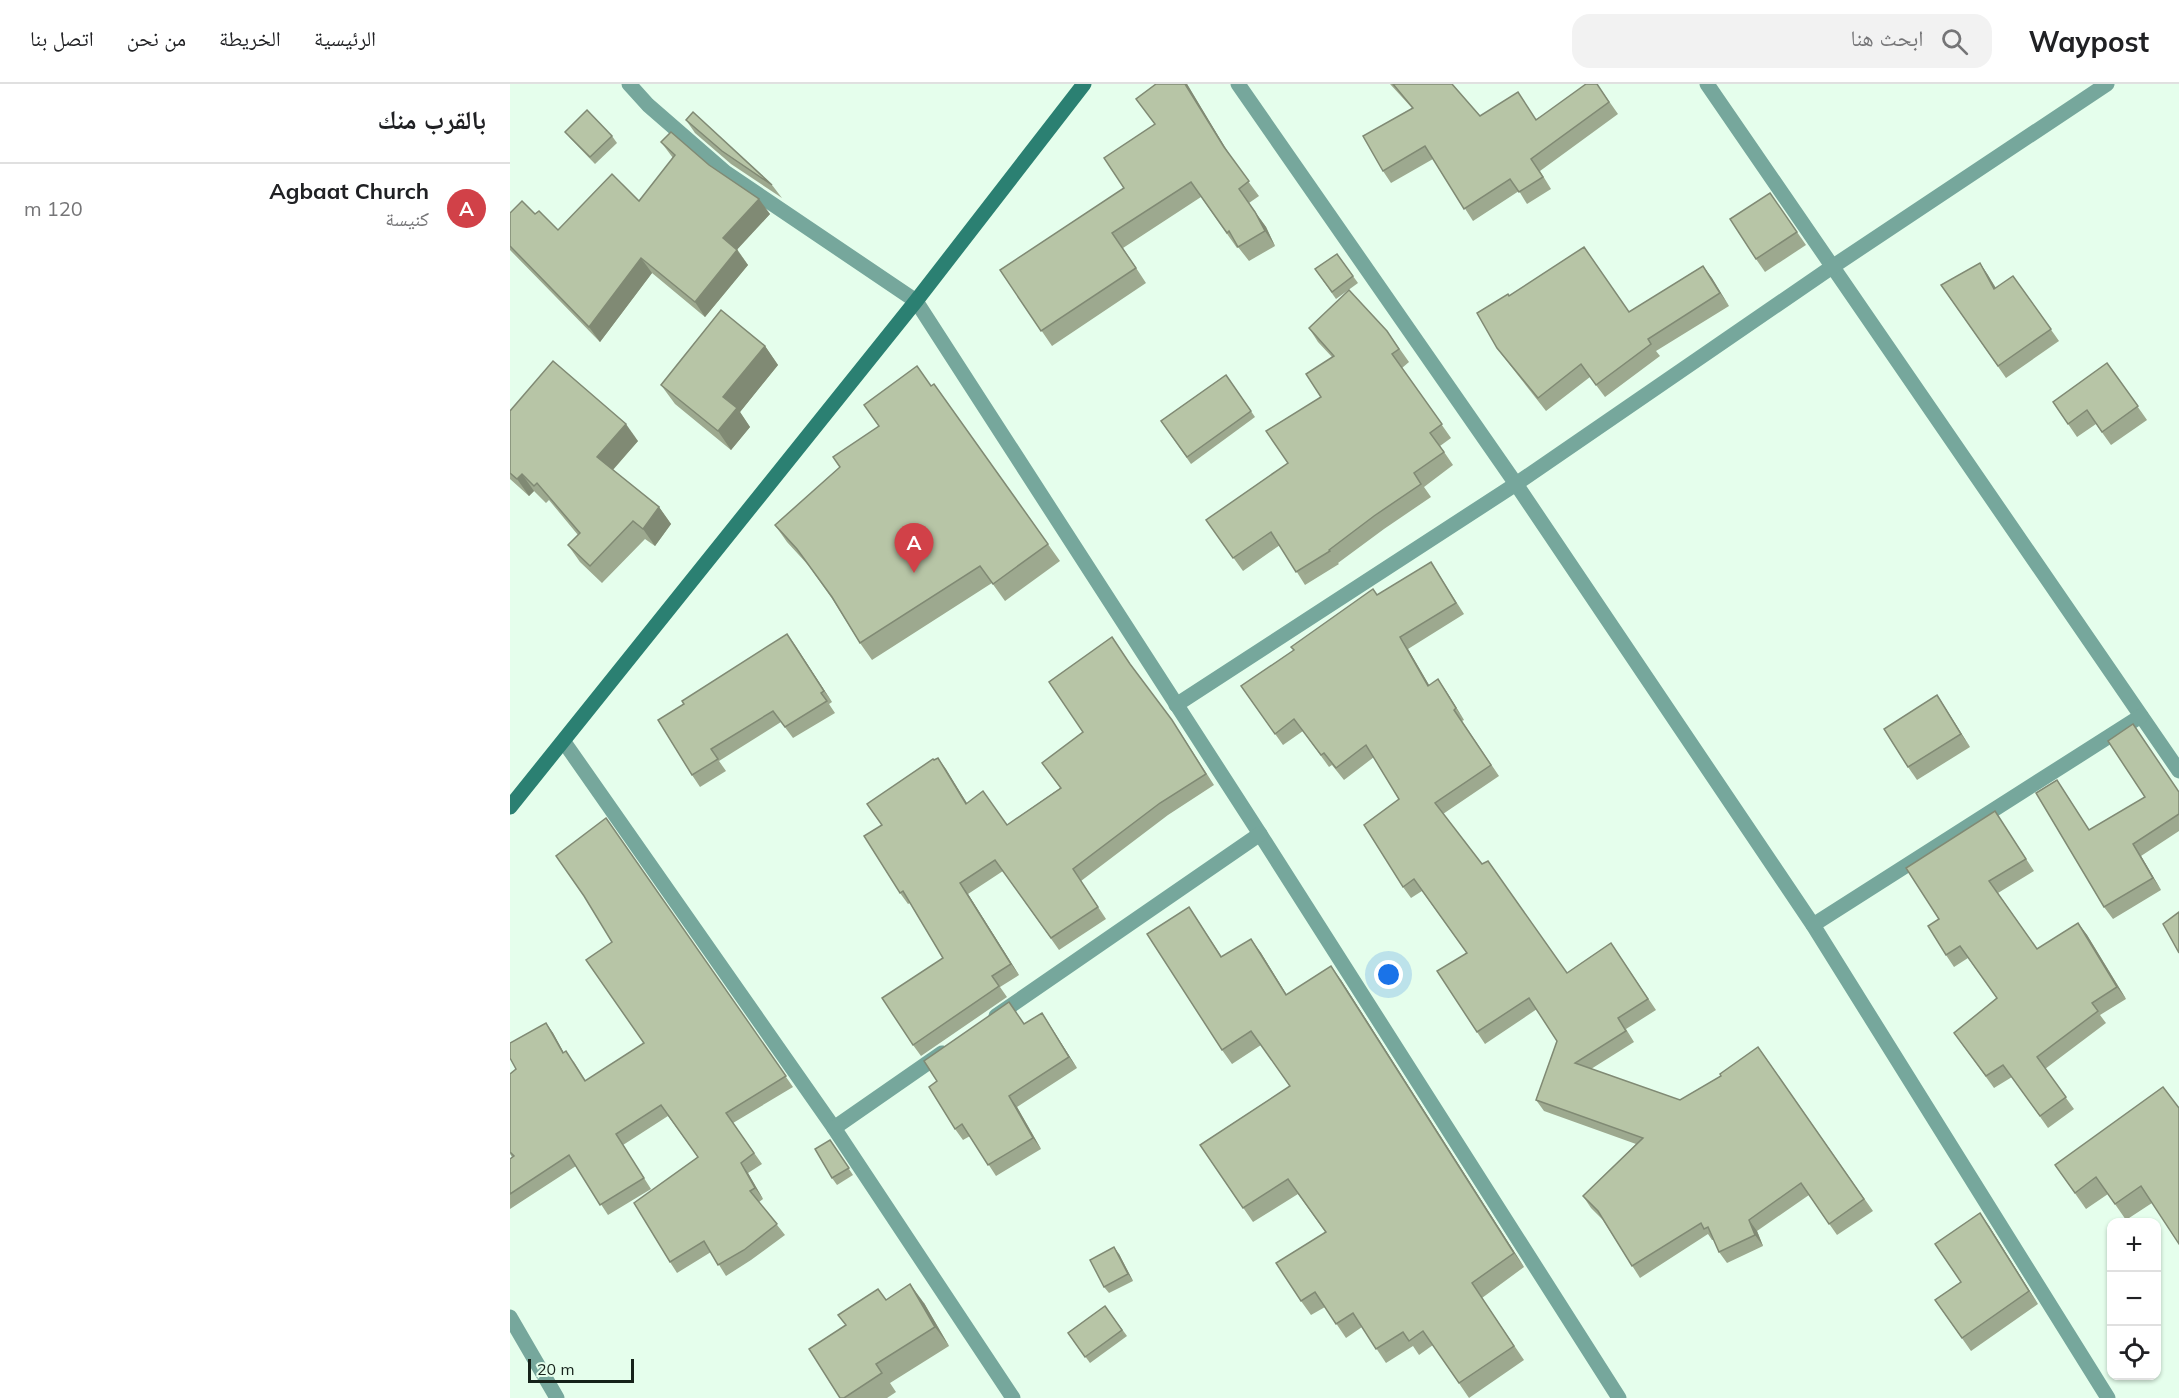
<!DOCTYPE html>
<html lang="ar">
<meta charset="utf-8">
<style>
:root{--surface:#fff;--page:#f2f2f2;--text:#202124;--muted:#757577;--line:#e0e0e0;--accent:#d14148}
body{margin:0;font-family:Mulish,"Noto Naskh Arabic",sans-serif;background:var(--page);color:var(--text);direction:rtl}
.controls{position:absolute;right:18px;bottom:18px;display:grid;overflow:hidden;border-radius:12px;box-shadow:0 2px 4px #0004}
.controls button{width:54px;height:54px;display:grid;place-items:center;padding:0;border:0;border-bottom:2px solid var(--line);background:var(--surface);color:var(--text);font:30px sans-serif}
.scale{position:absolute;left:18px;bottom:15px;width:106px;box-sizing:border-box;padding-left:6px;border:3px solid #16221a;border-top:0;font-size:16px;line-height:21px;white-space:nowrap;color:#16221a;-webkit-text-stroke:4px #e5feec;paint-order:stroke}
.you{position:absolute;left:879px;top:891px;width:21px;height:21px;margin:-15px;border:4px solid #fff;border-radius:50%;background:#1a73e8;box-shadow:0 0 0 9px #1a73e833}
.badge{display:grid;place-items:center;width:39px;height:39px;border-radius:50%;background:var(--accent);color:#fff;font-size:20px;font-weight:700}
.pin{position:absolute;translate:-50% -50px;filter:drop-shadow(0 2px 3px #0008)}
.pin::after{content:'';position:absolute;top:32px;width:21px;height:18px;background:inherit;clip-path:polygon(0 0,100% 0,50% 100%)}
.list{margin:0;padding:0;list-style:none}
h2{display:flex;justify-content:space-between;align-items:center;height:78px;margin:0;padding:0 24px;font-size:26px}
h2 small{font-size:20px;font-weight:400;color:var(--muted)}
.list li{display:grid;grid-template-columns:39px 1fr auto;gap:18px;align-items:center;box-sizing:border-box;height:90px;padding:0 24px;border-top:2px solid var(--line)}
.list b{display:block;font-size:22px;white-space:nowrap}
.list p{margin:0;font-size:20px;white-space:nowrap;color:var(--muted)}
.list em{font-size:20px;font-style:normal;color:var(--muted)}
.icon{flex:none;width:33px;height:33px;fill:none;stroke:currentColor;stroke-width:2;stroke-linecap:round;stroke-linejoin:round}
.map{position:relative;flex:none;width:1669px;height:1314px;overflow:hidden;direction:ltr}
header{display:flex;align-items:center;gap:36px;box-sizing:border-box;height:84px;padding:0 30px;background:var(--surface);border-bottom:2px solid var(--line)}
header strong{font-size:28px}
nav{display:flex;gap:33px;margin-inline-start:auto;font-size:21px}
.search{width:420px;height:54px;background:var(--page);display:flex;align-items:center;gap:15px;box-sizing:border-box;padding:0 21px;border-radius:18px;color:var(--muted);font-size:22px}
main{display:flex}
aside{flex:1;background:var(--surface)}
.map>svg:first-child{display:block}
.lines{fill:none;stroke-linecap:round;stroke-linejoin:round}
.minor{stroke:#76a79c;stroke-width:15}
.secondary{stroke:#2b8072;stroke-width:15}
.wall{fill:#9da98f}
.shaded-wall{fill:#808a74}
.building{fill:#b7c5a6;stroke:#808a74;stroke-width:1.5}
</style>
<header>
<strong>Waypost</strong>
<div class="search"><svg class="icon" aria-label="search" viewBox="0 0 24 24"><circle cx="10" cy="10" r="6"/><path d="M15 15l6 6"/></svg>ابحث هنا</div>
<nav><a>الرئيسية</a><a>الخريطة</a><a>من نحن</a><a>اتصل بنا</a></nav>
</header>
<main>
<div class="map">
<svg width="1669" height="1314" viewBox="0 0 1669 1314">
<rect width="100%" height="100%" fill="#e5feec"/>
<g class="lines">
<g class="minor">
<path d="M 119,0 L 138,21 L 215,88 L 406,217 L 750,750 L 1109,1314"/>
<path d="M 728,0 L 1006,400 L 1303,841 L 1598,1314"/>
<path d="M 1197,0 L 1669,687"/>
<path d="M 666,621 L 1006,400 L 1322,183 L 1597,0"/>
<path d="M 54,658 L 324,1044 L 503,1314"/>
<path d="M 1303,841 L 1631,632"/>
<path d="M 486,932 L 750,750"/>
<path d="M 324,1044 L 432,969"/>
<path d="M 0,1233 L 47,1314"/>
</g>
<path class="secondary" d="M 0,723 L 406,217 L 574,0"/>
</g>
<g class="wall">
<path d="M 646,0 L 677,0 L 721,74 L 749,112 L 739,119 L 756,143 L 765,162 L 739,177 L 728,163 L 727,164 L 691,113 L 613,164 L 636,199 L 542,262 L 490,186 L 614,104 L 645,40 L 626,15 Z"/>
<path d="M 880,0 L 942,0 L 970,32 L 1026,35 L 1087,0 L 1108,30 L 1030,87 L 1041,105 L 1017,120 L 1009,107 L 963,137 L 923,75 L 881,99 L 873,87 L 902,24 Z"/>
<path d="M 176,36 L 262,101 L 272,114 L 221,80 L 185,49 Z"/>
<path d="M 55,48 L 102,52 L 107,59 L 85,80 L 60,54 Z"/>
<path d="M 151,58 L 199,81 L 260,130 L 227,165 L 238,181 L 195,233 L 142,189 L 90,258 L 0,166 L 0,129 L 25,130 L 48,146 L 129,117 L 163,74 Z"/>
<path d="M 1260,109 L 1296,161 L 1255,188 L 1246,175 Z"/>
<path d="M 827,170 L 848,199 L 826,215 L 805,185 Z"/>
<path d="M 1470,179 L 1486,204 L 1503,192 L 1549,257 L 1496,294 L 1431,201 Z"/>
<path d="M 1193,182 L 1219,222 L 1146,267 L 1150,272 L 1095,313 L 1080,293 L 1036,327 L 996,276 L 987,264 L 1119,228 Z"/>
<path d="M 799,244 L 877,247 L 899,278 L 892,284 L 941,354 L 930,362 L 943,381 L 914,403 L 921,413 L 874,445 L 828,479 L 829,480 L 795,501 L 770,461 L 733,487 L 696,436 L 778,379 L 811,313 L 822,273 L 808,258 Z"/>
<path d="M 255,262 L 268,281 L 230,328 L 240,343 L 221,366 L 165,320 L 151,301 Z"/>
<path d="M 1597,279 L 1637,336 L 1601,361 L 1586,340 L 1567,353 L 1543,318 Z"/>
<path d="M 716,291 L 745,333 L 681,380 L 651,337 Z"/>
<path d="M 424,300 L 550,477 L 495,517 L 482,499 L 362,576 L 350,559 L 323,516 L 299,482 L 277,458 L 265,441 L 330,383 L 369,342 Z"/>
<path d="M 0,327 L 128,357 L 103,386 L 149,423 L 161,440 L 145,462 L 135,455 L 92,499 L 70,478 L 58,461 L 68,451 L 39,416 L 36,419 L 24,407 L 19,412 L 0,395 Z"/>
<path d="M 921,478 L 954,530 L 898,565 L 919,601 L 936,607 L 954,636 L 952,637 L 989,692 L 933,730 L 1057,889 L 1109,871 L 1146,926 L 1116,945 L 1124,958 L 1081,985 L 1170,1016 L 1211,992 L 1248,963 L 1363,1127 L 1327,1151 L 1299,1111 L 1247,1147 L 1253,1162 L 1217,1179 L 1209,1168 L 1204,1156 L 1202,1156 L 1198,1150 L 1130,1194 L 1093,1136 L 1081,1124 L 1073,1112 L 1126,1060 L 1034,1027 L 1026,1016 L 1047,957 L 1027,925 L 975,960 L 967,948 L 957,869 L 912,807 L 901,814 L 893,803 L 889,715 L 864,673 L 834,696 L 822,681 L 819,683 L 793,647 L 773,661 L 731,602 L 867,511 Z"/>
<path d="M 277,550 L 322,618 L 319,620 L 325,629 L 283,654 L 271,638 L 209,677 L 216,687 L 190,703 L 182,691 L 174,620 Z"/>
<path d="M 602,553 L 625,587 L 670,648 L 704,701 L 658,731 L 571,797 L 596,835 L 549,866 L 493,787 L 458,810 L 509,891 L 490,903 L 497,913 L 411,972 L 403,961 L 433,874 L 400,819 L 398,820 L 390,809 L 372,741 L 424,676 L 428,674 L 457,719 L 497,741 L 550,704 L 532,679 L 573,648 Z"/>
<path d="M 1427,611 L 1460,663 L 1407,696 L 1398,683 Z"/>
<path d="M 1547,696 L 1579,746 L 1669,708 L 1669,747 L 1631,772 L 1651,806 L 1603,835 L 1594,823 Z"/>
<path d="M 1485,727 L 1524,787 L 1488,809 L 1527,865 L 1568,839 L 1577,851 L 1616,915 L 1590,931 L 1596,939 L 1535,985 L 1564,1025 L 1538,1044 L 1502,993 L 1484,1004 L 1444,949 L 1487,914 L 1458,874 L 1444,883 L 1436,871 L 1429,835 Z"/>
<path d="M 96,734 L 283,1003 L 223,1039 L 252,1080 L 238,1089 L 253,1115 L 249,1118 L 275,1151 L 241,1176 L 216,1192 L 201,1168 L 167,1189 L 160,1178 L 188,1073 L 158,1032 L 113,1061 L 141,1105 L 98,1131 L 66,1082 L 0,1125 L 0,1075 L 2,1073 L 0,1070 L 0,990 L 6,985 L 36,939 L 43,949 L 54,969 L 64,978 L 76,997 L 134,959 L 102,858 Z"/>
<path d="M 679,823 L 712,873 L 741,855 L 751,869 L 777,911 L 831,896 L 1014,1183 L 972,1214 L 1014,1276 L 959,1314 L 923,1261 L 909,1271 L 903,1262 L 876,1279 L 852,1243 L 836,1254 L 815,1223 L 801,1231 L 791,1217 L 816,1149 L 788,1110 L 743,1138 L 690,1061 L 780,1002 L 751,961 L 722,980 L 712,966 Z"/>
<path d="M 532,929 L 567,984 L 507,1023 L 531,1065 L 486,1092 L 460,1052 L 453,1056 L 445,1045 L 514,940 Z"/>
<path d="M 1669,1024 L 1642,1119 L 1616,1136 L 1598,1110 L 1576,1125 L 1545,1081 Z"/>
<path d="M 320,1056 L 343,1091 L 327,1101 L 322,1094 Z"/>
<path d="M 1479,1142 L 1528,1220 L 1461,1267 L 1425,1216 L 1451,1198 Z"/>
<path d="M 609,1170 L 623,1197 L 599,1209 L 594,1203 Z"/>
<path d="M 376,1216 L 414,1219 L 439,1262 L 380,1299 L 386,1308 L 377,1314 L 330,1314 L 336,1241 Z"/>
<path d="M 595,1222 L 617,1252 L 580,1279 L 558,1249 Z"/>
</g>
<g class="shaded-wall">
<path d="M 675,0 L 677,0 L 724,78 L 714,63 Z"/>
<path d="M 249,115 L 260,130 L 224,169 L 213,154 Z"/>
<path d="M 745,128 L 756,143 L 765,162 L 755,147 Z"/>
<path d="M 227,166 L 238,181 L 195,233 L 185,218 Z"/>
<path d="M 131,174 L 142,189 L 90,258 L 79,243 Z"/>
<path d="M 1470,179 L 1478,191 L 1493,217 L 1484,205 Z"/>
<path d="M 1193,182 L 1202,194 L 1219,222 L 1210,209 Z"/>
<path d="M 255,262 L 268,281 L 230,328 L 240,343 L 221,366 L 208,347 L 213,313 Z"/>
<path d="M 116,340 L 128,357 L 99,390 L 87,373 Z"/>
<path d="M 12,390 L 24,407 L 19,412 L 7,395 Z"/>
<path d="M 149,423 L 161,440 L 145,462 L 133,445 Z"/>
<path d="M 277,550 L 285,561 L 322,618 L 314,607 Z"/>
<path d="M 890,553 L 898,565 L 926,613 L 918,602 Z"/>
<path d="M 928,595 L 936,607 L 954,636 L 946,624 Z"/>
<path d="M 1427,611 L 1436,625 L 1460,663 L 1451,650 Z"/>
<path d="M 428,674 L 436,685 L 464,731 L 456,720 Z"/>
<path d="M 1623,760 L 1631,772 L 1651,806 L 1643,794 Z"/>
<path d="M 450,799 L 458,810 L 509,891 L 501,880 Z"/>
<path d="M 1568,839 L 1577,851 L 1616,915 L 1607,903 Z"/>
<path d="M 741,855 L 751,869 L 786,926 L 776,911 Z"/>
<path d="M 821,882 L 831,896 L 1014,1183 L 1004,1169 Z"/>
<path d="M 532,929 L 567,984 L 559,973 Z"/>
<path d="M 36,939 L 43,949 L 60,980 L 53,969 Z"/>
<path d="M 499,1012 L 507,1023 L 531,1065 L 523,1054 Z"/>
<path d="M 231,1079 L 238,1089 L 253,1115 L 245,1104 Z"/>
<path d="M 1470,1129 L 1479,1142 L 1528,1220 L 1519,1207 Z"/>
<path d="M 1239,1136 L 1247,1147 L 1253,1162 L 1245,1151 Z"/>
<path d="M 604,1163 L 609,1170 L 623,1197 L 618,1190 Z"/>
<path d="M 400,1200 L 414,1219 L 439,1262 L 425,1243 Z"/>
</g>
<g class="building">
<path d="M 646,0 L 675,0 L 714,63 L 739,97 L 729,105 L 745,128 L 755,147 L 728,163 L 719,147 L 717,149 L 681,98 L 602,149 L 626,184 L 531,247 L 490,186 L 614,104 L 594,74 L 645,40 L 626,15 Z"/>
<path d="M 883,0 L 942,0 L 970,32 L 1008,8 L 1026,36 L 1076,0 L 1087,0 L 1099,18 L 1021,75 L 1033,93 L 1009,108 L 1000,95 L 954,125 L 915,62 L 873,87 L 853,52 L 903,24 Z"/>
<path d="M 77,26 L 102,52 L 80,73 L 55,48 Z"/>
<path d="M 183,28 L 262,101 L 212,67 L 176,36 Z"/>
<path d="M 161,48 L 199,81 L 249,115 L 213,154 L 227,166 L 185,218 L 131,174 L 79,243 L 0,162 L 0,129 L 12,117 L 25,130 L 29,127 L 48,146 L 102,90 L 129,117 L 165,71 L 151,58 Z"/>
<path d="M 1260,109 L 1287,148 L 1246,175 L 1220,135 Z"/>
<path d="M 1074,163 L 1119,228 L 1193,182 L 1210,209 L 1138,255 L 1141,260 L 1086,301 L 1071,280 L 1028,314 L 987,264 L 967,229 L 998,210 L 999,212 Z"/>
<path d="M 827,170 L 843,192 L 822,208 L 805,185 Z"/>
<path d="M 1470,179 L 1484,205 L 1503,192 L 1541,245 L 1488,282 L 1431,201 Z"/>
<path d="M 839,206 L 877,247 L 889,265 L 882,270 L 932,340 L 920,349 L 934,368 L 904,389 L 911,400 L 864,432 L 819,466 L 820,467 L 786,488 L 761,448 L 723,474 L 696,436 L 778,379 L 756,347 L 811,313 L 796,290 L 824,272 L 799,244 Z"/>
<path d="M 211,226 L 255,262 L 213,313 L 227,324 L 208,347 L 151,301 Z"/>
<path d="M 43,277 L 116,340 L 87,373 L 149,423 L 133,445 L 123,437 L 80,482 L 58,461 L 70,449 L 27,399 L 24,402 L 12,390 L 7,395 L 0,389 L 0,327 Z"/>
<path d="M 1597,279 L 1628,322 L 1592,348 L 1577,326 L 1558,340 L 1543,318 Z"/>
<path d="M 407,282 L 421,302 L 424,300 L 538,460 L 483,500 L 470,482 L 350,559 L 322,513 L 287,465 L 265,441 L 330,383 L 323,373 L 369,342 L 354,321 Z"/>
<path d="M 716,291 L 741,327 L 677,373 L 651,337 Z"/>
<path d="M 921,478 L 946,519 L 890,553 L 918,602 L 928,595 L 946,624 L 944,626 L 981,681 L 925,719 L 972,780 L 978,777 L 1057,889 L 1101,859 L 1138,915 L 1108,934 L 1116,947 L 1065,979 L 1170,1016 L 1211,992 L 1210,990 L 1248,963 L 1354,1115 L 1319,1140 L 1291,1099 L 1239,1136 L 1245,1151 L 1209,1168 L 1198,1143 L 1194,1145 L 1191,1139 L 1122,1182 L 1088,1127 L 1073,1112 L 1133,1054 L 1026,1016 L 1047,957 L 1019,914 L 967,948 L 927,887 L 957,869 L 904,795 L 893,803 L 854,741 L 889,715 L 856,661 L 826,684 L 814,669 L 811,671 L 784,635 L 765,650 L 731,602 L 784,566 L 781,563 L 863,505 L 867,511 Z"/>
<path d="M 277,550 L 314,607 L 311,609 L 317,617 L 275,643 L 263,627 L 201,665 L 208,675 L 182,691 L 148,636 L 174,620 L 172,617 Z"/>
<path d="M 602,553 L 620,580 L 662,636 L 696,690 L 650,719 L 563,785 L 588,823 L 541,854 L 485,776 L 450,799 L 501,880 L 482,892 L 489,902 L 403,961 L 372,914 L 433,874 L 393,807 L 390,809 L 354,752 L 372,741 L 357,720 L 423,675 L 424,676 L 428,674 L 456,720 L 473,707 L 497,741 L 551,704 L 532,679 L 573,648 L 539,598 Z"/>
<path d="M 1427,611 L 1451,650 L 1398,683 L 1374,645 Z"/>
<path d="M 1623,640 L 1669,708 L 1669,730 L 1623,760 L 1643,794 L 1594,823 L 1526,709 L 1547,696 L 1579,746 L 1635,713 L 1598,657 Z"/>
<path d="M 1485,727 L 1516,775 L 1479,797 L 1527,865 L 1568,839 L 1607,903 L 1582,919 L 1588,927 L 1527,973 L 1556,1013 L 1530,1032 L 1493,981 L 1476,992 L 1444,949 L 1487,914 L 1450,862 L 1436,871 L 1418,842 L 1429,835 L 1396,784 Z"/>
<path d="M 96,734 L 276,992 L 216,1029 L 244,1069 L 231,1079 L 245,1104 L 240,1107 L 267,1140 L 234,1166 L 208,1181 L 194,1157 L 160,1178 L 124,1119 L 188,1073 L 151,1021 L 106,1050 L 134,1094 L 90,1121 L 59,1071 L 0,1110 L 0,1075 L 4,1072 L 0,1068 L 0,990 L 6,985 L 0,974 L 0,959 L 36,939 L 53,969 L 56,967 L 75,997 L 134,959 L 76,876 L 102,858 L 74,812 L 46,772 Z"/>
<path d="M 679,823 L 711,873 L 741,855 L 776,911 L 821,882 L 1004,1169 L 962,1199 L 1004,1262 L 949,1299 L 913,1247 L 899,1257 L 893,1248 L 866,1265 L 843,1229 L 826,1240 L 805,1208 L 791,1217 L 766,1179 L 816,1148 L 778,1095 L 733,1124 L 690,1061 L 780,1002 L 741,947 L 712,966 L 637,850 Z"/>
<path d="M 1669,828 L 1669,869 L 1653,840 Z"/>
<path d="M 499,918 L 514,940 L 532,929 L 559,973 L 499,1012 L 523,1054 L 478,1081 L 452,1040 L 445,1045 L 419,1003 L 427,997 L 414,977 Z"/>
<path d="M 1653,1003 L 1669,1024 L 1669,1160 L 1631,1102 L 1605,1120 L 1586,1093 L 1565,1109 L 1545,1081 Z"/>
<path d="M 320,1056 L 339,1084 L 322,1094 L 305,1065 Z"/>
<path d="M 1470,1129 L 1519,1207 L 1452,1254 L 1425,1216 L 1451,1198 L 1425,1160 Z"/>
<path d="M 604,1163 L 618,1190 L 594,1203 L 580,1176 Z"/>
<path d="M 400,1200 L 425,1243 L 366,1280 L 372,1289 L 334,1314 L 330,1314 L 299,1265 L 336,1241 L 328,1231 L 368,1205 L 376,1216 Z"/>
<path d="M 595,1222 L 612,1246 L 575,1273 L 558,1249 Z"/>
</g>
</svg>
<div class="controls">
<button>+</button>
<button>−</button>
<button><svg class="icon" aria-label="locate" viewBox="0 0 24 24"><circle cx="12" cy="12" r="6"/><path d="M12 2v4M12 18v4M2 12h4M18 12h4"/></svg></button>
</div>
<div class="scale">20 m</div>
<div class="you"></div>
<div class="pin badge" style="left:404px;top:489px">A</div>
</div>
<aside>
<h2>بالقرب منك<small></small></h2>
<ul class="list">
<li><span class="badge">A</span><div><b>Agbaat Church</b><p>كنيسة</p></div><em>120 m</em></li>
</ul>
</aside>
</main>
